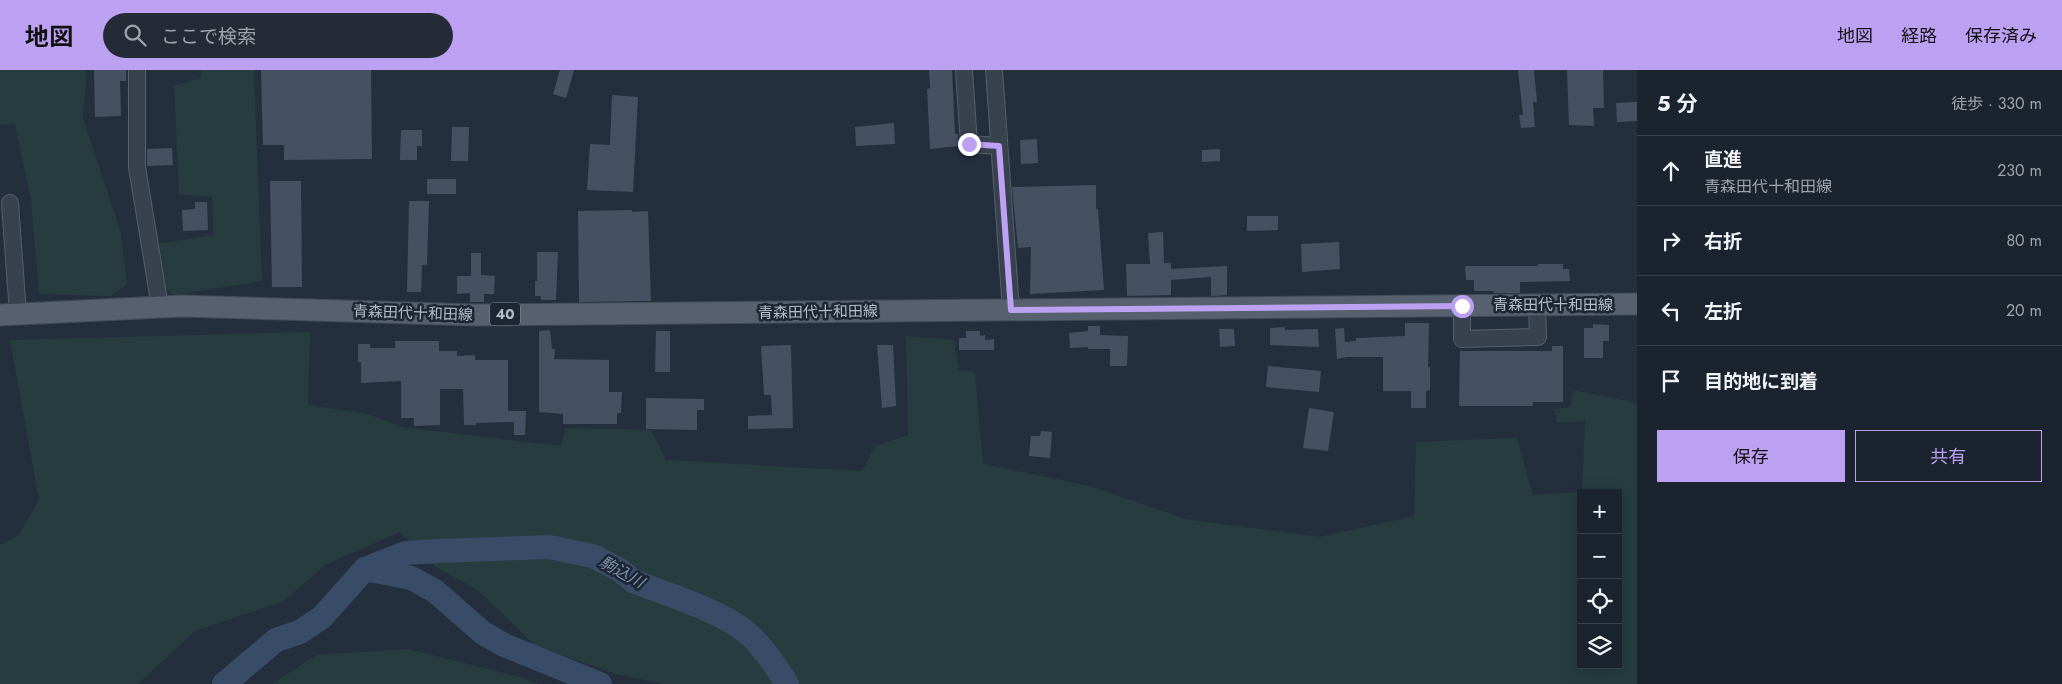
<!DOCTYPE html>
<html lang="ja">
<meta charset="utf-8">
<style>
:root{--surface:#1b232e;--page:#242b36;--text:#f1f3f6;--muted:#a0a4aa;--line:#39404a;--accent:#bca0f2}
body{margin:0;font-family:Jost,"Noto Sans JP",sans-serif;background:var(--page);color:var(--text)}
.controls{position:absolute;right:15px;bottom:15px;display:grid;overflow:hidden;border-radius:0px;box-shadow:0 5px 20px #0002}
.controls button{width:45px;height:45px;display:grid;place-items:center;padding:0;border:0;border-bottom:1px solid var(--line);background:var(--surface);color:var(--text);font:25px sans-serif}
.stop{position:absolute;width:15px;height:15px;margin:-11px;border:4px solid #bca0f2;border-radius:50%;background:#fff}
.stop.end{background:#bca0f2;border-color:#fff;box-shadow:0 1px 5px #0008}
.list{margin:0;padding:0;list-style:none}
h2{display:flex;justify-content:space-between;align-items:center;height:65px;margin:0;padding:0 20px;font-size:21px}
h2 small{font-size:16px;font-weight:400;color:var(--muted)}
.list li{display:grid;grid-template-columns:32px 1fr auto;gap:15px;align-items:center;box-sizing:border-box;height:70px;padding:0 20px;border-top:1px solid var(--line)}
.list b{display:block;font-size:19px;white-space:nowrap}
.list p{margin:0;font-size:16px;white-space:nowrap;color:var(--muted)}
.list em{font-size:16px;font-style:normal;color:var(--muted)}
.actions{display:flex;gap:10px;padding:15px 20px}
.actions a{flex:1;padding:11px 0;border:1px solid var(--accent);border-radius:0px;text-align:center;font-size:18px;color:var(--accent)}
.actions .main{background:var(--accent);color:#111}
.icon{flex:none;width:28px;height:28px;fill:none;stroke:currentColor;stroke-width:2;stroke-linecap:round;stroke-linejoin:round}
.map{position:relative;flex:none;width:1637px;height:614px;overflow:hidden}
header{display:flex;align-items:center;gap:30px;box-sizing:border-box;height:70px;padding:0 25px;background:var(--accent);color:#111}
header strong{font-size:24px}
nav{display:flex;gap:28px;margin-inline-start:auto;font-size:18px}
.search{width:350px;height:45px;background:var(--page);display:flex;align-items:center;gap:12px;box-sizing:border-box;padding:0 18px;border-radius:28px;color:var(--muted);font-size:19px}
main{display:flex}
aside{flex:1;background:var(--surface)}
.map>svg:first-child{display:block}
.green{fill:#263c3f;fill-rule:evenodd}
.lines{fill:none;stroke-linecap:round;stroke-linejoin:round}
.river{stroke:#394c67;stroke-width:24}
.building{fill:#455162}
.minor-casing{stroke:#565f6c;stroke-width:18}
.major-casing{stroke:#414a57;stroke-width:23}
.minor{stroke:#38414e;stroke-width:16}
.major{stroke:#56606e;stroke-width:21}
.route{stroke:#bca0f2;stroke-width:6}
.labels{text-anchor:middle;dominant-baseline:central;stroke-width:5;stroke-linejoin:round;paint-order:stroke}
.shield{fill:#1d2633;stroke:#878f9c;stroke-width:1}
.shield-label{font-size:14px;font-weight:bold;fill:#b4bcc9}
.street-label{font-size:15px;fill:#b4bcc9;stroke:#1d2633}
.water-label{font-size:16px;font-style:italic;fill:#7c92b1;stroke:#1d2633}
</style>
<header>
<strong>地図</strong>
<div class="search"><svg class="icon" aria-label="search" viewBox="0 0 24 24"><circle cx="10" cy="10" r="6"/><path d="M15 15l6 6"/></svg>ここで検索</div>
<nav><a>地図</a><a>経路</a><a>保存済み</a></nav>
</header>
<main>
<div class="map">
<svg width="1637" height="614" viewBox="0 0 1637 614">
<rect width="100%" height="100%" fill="#242f3e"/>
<g class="green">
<path d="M 0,0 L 87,0 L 83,48 L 121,163 L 127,214 L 111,226 L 39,224 L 31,130 L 15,54 L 0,55 Z"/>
<path d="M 201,0 L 254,0 L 262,211 L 174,225 L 162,215 L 157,174 L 213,165 L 212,127 L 179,124 L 174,16 L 200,8 Z"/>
<path d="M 310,262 L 308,335 L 368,344 L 402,357 L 561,376 L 565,358 L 651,360 L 666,390 L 862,401 L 875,376 L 908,365 L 906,266 L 954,270 L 959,300 L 975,302 L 983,394 L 1090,416 L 1186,449 L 1319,467 L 1414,446 L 1416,372 L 1517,368 L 1533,425 L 1582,422 L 1585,351 L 1557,353 L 1554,339 L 1570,337 L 1573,320 L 1637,333 L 1637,614 L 662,614 L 616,604 L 535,576 L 479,521 L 436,497 L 400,462 L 325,495 L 284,531 L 195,561 L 138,614 L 0,614 L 0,475 L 18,466 L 39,430 L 10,270 ZM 1581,423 L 1618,423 L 1618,595 L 1581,595 Z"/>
<path d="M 408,579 L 520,607 L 539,614 L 272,614 L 316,585 Z"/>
</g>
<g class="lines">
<g class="river">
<path d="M 365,499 L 411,508 L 435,521 L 483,563 L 504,575 L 600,614"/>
<path d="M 224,614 L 276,570 L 300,562 L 322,547 L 365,499 L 406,483 L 437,481 L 549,477 L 593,486 L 620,500 L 633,511 C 666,524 719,540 746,562 C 763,576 776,596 787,614"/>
</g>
</g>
<g class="building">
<path d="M 94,0 L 126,0 L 126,11 L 120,11 L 121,46 L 95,47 Z"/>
<path d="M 261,0 L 371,0 L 372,89 L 284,90 L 284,75 L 263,75 Z"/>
<path d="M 560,0 L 574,0 L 566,28 L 553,24 Z"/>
<path d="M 929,0 L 952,0 L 955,64 L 958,64 L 958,76 L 930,79 L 927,19 L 930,18 Z"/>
<path d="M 1518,0 L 1534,0 L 1537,32 L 1533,32 L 1535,57 L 1521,58 L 1519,45 L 1523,45 Z"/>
<path d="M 1567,0 L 1603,0 L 1604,38 L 1593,38 L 1594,56 L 1569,55 Z"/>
<path d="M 612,25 L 638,27 L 633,122 L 587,120 L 590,74 L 610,75 Z"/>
<path d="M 1637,32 L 1637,51 L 1617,52 L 1616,33 Z"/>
<path d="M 894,53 L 895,74 L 856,76 L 855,57 Z"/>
<path d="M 452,57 L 469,57 L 468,91 L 451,91 Z"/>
<path d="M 401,60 L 422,60 L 422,76 L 417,76 L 417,90 L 400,90 Z"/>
<path d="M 1037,69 L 1038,93 L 1021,94 L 1020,70 Z"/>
<path d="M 172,78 L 173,95 L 147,96 L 147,79 Z"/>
<path d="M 1220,79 L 1220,91 L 1202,92 L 1202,80 Z"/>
<rect x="427" y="109" width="29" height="15"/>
<path d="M 270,111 L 301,111 L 302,217 L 272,217 Z"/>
<path d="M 1096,115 L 1096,139 L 1098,139 L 1104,220 L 1030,224 L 1031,177 L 1018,178 L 1012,117 Z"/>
<path d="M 409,131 L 429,131 L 427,195 L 422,195 L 421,222 L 407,222 Z"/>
<path d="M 195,132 L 207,132 L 208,160 L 183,161 L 182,140 L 195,139 Z"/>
<path d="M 632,140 L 632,142 L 648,141 L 651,231 L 579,232 L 578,141 Z"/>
<path d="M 1247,146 L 1278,146 L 1278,160 L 1247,161 Z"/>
<path d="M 1163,162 L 1164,193 L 1171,193 L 1171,199 L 1227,196 L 1227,225 L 1211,226 L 1211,207 L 1171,210 L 1171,225 L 1127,226 L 1126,194 L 1150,194 L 1148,163 Z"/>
<path d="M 1339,172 L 1340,199 L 1302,202 L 1301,174 Z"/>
<path d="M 537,182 L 558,182 L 556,230 L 541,230 L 541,226 L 535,226 L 535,211 L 537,211 Z"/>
<path d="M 471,183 L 481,183 L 481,205 L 495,206 L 494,224 L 484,224 L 484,232 L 470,232 L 470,223 L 457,224 L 457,206 L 471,206 Z"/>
<path d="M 1538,194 L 1563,194 L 1563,199 L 1569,199 L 1570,211 L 1520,212 L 1520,223 L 1494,223 L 1494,221 L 1474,221 L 1474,210 L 1466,210 L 1465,196 L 1538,196 Z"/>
<path d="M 1405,253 L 1429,253 L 1428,297 L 1430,297 L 1430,320 L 1426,321 L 1426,338 L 1411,338 L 1411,321 L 1383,321 L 1383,287 L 1347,287 L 1337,289 L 1335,259 L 1344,258 L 1345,272 L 1356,271 L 1356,268 L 1405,266 Z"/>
<path d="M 1593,254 L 1609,255 L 1609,271 L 1603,271 L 1603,288 L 1584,288 L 1584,258 L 1593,258 Z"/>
<path d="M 1088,256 L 1100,256 L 1100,265 L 1128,266 L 1127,296 L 1110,296 L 1110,279 L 1088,279 L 1088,277 L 1070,278 L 1069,263 L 1088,261 Z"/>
<path d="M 1285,257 L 1285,260 L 1318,259 L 1319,277 L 1270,275 L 1270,258 Z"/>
<path d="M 1219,259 L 1234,259 L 1235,276 L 1220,277 Z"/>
<path d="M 550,260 L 552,279 L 555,279 L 554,289 L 609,290 L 609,322 L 622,322 L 621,343 L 617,343 L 617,354 L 563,354 L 563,344 L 539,342 L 539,261 Z"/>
<path d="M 656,261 L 670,261 L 670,302 L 655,302 Z"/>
<path d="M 966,261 L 980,261 L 980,266 L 985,265 L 985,270 L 994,269 L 994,280 L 959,280 L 959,268 L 966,268 Z"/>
<path d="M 395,271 L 439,271 L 439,281 L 457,281 L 457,286 L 475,285 L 475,290 L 508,290 L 508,341 L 526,341 L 525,365 L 514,365 L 514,352 L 476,353 L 476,355 L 464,355 L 463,319 L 440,319 L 440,355 L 414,356 L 414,348 L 401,348 L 401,311 L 361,313 L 361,292 L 358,292 L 358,274 L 370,274 L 370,278 L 395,278 Z"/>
<path d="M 791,275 L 793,358 L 748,359 L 748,346 L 772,345 L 771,325 L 764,325 L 761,276 Z"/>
<path d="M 877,275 L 893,275 L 896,336 L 882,338 Z"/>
<path d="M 1552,276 L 1563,276 L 1563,332 L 1533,332 L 1533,336 L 1459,336 L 1460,281 L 1552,281 Z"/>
<path d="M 1268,296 L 1321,301 L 1319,322 L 1266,317 Z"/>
<path d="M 646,328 L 704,329 L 704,340 L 697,340 L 697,360 L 646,359 Z"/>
<path d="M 1309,338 L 1334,342 L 1328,381 L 1303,378 Z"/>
<path d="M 1041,361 L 1052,362 L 1050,388 L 1029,386 L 1031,366 L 1040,366 Z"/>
</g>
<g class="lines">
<defs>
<g id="minor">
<path d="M 137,0 L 137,97 L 160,237"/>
<path d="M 964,0 L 969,74 L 999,76"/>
<path d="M 994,0 L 1011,240"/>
<path d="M 10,133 L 18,244"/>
<path d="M 1462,236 L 1462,269 L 1538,267 L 1537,235"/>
</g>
<path id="major" d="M 0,245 L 182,236 L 475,245 L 1637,234"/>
</defs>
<use href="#minor" class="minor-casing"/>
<use href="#major" class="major-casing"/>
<use href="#minor" class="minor"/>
<use href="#major" class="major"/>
</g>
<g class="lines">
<path class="route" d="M 969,74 L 999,76 L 1011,240 L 1462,236"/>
</g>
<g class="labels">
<rect class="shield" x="490" y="232.5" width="30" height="23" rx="4"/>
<g class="shield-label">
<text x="505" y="244">40</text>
</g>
<g class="street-label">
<text x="1553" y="235">青森田代十和田線</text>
<text transform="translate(818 242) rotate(-1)">青森田代十和田線</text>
<text transform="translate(413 243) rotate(2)">青森田代十和田線</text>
</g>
<g class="water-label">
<text transform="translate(622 502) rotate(29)">駒込川</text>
</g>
</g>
</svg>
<div class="controls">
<button>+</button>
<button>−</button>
<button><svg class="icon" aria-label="locate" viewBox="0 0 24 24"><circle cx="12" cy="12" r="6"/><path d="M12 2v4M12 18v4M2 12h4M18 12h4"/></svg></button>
<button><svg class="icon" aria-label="layers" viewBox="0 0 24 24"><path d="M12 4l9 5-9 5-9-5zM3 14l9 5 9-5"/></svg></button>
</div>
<div class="stop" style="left:1462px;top:236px"></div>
<div class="stop end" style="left:969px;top:74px"></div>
</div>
<aside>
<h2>5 分<small>徒歩 · 330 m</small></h2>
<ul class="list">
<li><svg class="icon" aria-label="ahead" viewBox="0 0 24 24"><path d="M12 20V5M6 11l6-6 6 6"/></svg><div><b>直進</b><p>青森田代十和田線</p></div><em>230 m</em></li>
<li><svg class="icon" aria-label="right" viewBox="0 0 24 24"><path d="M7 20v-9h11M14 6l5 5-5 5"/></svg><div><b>右折</b></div><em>80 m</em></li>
<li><svg class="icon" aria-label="left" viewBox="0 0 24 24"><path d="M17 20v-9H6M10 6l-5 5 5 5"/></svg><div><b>左折</b></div><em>20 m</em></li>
<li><svg class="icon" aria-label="arrive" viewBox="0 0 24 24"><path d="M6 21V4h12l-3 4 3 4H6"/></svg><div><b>目的地に到着</b></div></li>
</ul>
<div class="actions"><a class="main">保存</a><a>共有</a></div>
</aside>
</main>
